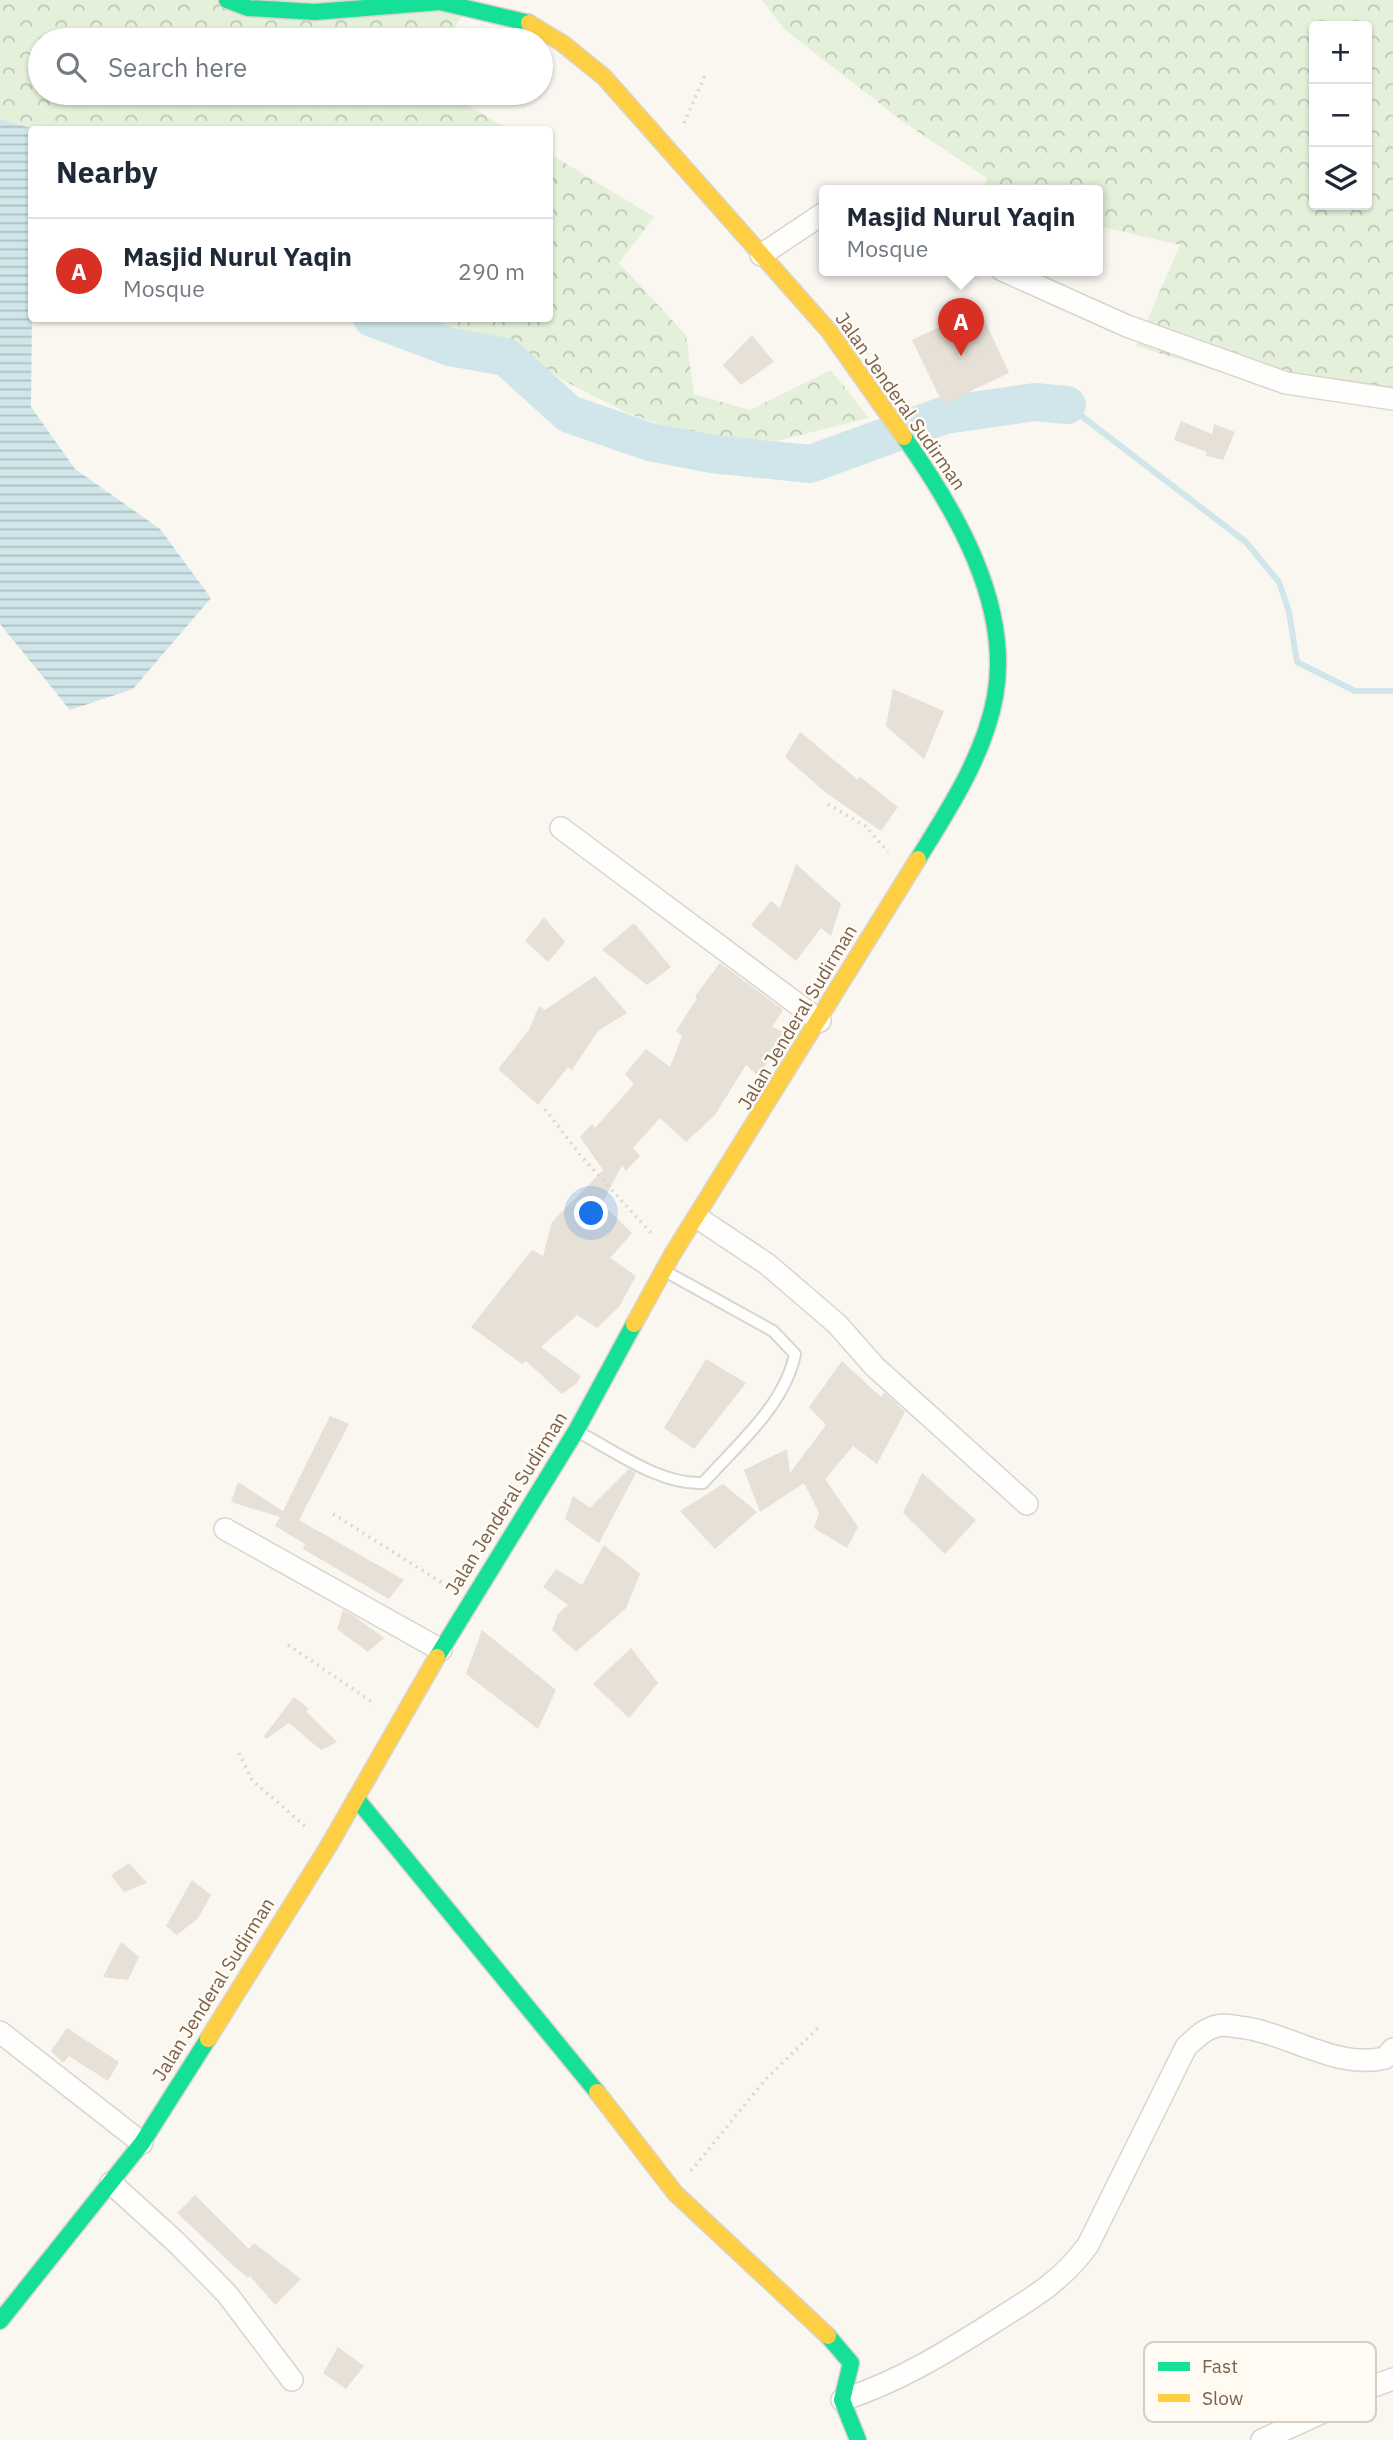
<!DOCTYPE html>
<meta charset="utf-8">
<style>
:root{--surface:#fff;--page:#f6f6f7;--text:#1f2937;--muted:#747a83;--line:#e0e1e3;--accent:#d93025}
body{margin:0;font-family:"IBM Plex Sans",sans-serif;background:var(--page);color:var(--text)}
.controls{position:absolute;right:21px;top:21px;display:grid;overflow:hidden;border-radius:7px;box-shadow:0 2px 5px #0004}
.controls button{width:63px;height:63px;display:grid;place-items:center;padding:0;border:0;border-bottom:2px solid var(--line);background:var(--surface);color:var(--text);font:35px sans-serif}
.you{position:absolute;left:592px;top:1214px;width:24px;height:24px;margin:-18px;border:5px solid #fff;border-radius:50%;background:#1a73e8;box-shadow:0 0 0 10px #1a73e833}
.badge{display:grid;place-items:center;width:46px;height:46px;border-radius:50%;background:var(--accent);color:#fff;font-size:23px;font-weight:700}
.pin{position:absolute;translate:-50% -58px;filter:drop-shadow(0 2px 4px #0008)}
.pin::after{content:'';position:absolute;top:37px;width:24px;height:21px;background:inherit;clip-path:polygon(0 0,100% 0,50% 100%)}
.popup{position:absolute;left:819px;top:185px;width:284px;height:91px;box-sizing:border-box;display:grid;place-content:center;border-radius:7px;background:var(--surface);filter:drop-shadow(0 2px 5px #0005);font-size:23px;white-space:nowrap;color:var(--muted)}
.popup b{font-size:26px;color:var(--text)}
.popup::after{content:'';position:absolute;left:50%;top:100%;margin-left:-14px;border:14px solid transparent;border-top-color:var(--surface)}
.list{margin:0;padding:0;list-style:none}
h2{display:flex;justify-content:space-between;align-items:center;height:91px;margin:0;padding:0 28px;font-size:30px}
h2 small{font-size:23px;font-weight:400;color:var(--muted)}
.list li{display:grid;grid-template-columns:46px 1fr auto;gap:21px;align-items:center;box-sizing:border-box;height:105px;padding:0 28px;border-top:2px solid var(--line)}
.list b{display:block;font-size:26px;white-space:nowrap}
.list p{margin:0;font-size:23px;white-space:nowrap;color:var(--muted)}
.list em{font-size:23px;font-style:normal;color:var(--muted)}
.icon{flex:none;width:38px;height:38px;fill:none;stroke:currentColor;stroke-width:2;stroke-linecap:round;stroke-linejoin:round}
.map{position:relative;flex:none;width:1393px;height:2440px;overflow:hidden}
.search{position:absolute;background:var(--surface);box-shadow:0 2px 5px #0004;left:28px;top:28px;width:525px;height:77px;display:flex;align-items:center;gap:18px;box-sizing:border-box;padding:0 24px;border-radius:38px;color:var(--muted);font-size:26px}
.panel{position:absolute;background:var(--surface);box-shadow:0 2px 5px #0004;left:28px;top:126px;width:525px;height:196px;border-radius:7px}
.map>svg:first-child{display:block}
.forest{fill:url(#forest-crowns);fill-rule:evenodd}
.water{fill:url(#water-rules)}
.lines{fill:none;stroke-linecap:round;stroke-linejoin:round}
.stream{stroke:#d0e6ea;stroke-width:6}
.river{stroke:#d0e6ea;stroke-width:38}
.building{fill:#e6e0d7}
.lane-casing{stroke:#d9d4cd;stroke-width:14}
.street-casing{stroke:#d9d4cd;stroke-width:24}
.fast-casing{stroke:#dad4cd;stroke-width:19}
.slow-casing{stroke:#dad4cd;stroke-width:19}
.path{stroke:#dbd6d0;stroke-width:3.5;stroke-dasharray:2 5;stroke-linecap:butt}
.lane{stroke:#fefefd;stroke-width:10}
.street{stroke:#fefefd;stroke-width:21}
.fast{stroke:#16e098;stroke-width:16}
.slow{stroke:#ffcf43;stroke-width:16}
.labels{text-anchor:middle;dominant-baseline:central;stroke-width:5;stroke-linejoin:round;paint-order:stroke}
.street-label{font-size:19px;fill:#79614d;stroke:#fffbf3}
.key{fill:#fffbf3;stroke:#d7cdc1;stroke-width:2}
.key-label{font-size:19px;fill:#79614d}
</style>
<div class="map">
<svg width="1393" height="2440" viewBox="0 0 1393 2440">
<defs>
<pattern id="forest-crowns" width="20" height="18" patternUnits="userSpaceOnUse" patternTransform="scale(1.75)"><rect width="20" height="18" fill="#e5f0db"/><path d="M2 6a3 3 0 1 1 6 0M12 15a3 3 0 1 1 6 0" fill="none" stroke="#bec6b4"/></pattern>
<pattern id="water-rules" width="6" height="5" patternUnits="userSpaceOnUse" patternTransform="scale(1.75)"><rect width="6" height="5" fill="#d0e6ea"/><path d="M0 2.5h6" fill="none" stroke="#aebec0"/></pattern>
</defs>
<rect width="100%" height="100%" fill="#f9f7f0"/>
<g class="forest">
<path d="M 0,0 L 470,0 L 449,40 L 40,40 L 40,93 L 447,93 L 508,129 L 34,129 L 0,119 Z"/>
<path d="M 762,0 L 1393,0 L 1393,394 L 1217,371 L 1136,346 L 1180,245 L 1098,226 L 1098,190 L 983,190 L 987,178 L 902,121 L 784,29 ZM 1314,26 L 1367,26 L 1367,205 L 1314,205 Z"/>
<path d="M 550,154 L 654,217 L 619,263 L 686,335 L 694,394 L 750,410 L 831,370 L 869,418 L 776,441 L 693,435 L 627,413 L 561,379 L 519,348 L 407,319 L 550,318 Z"/>
</g>
<path class="water" d="M 0,119 L 34,129 L 31,407 L 75,469 L 160,529 L 211,598 L 133,689 L 70,710 L 0,624 Z"/>
<g class="lines">
<path class="stream" d="M 1067,405 L 1246,542 L 1279,582 L 1289,612 L 1297,662 L 1355,691 L 1393,691"/>
<path class="river" d="M 372,318 L 450,347 L 506,357 L 569,414 L 650,442 L 712,454 L 810,464 L 945,415 L 1035,402 L 1067,405"/>
</g>
<g class="building">
<path d="M 979,308 L 1009,373 L 943,404 L 912,340 Z"/>
<path d="M 752,335 L 774,362 L 741,385 L 723,365 Z"/>
<path d="M 1181,421 L 1212,434 L 1214,424 L 1235,432 L 1223,460 L 1206,456 L 1207,452 L 1174,440 Z"/>
<path d="M 893,689 L 944,711 L 924,759 L 886,726 Z"/>
<path d="M 800,732 L 858,780 L 859,776 L 898,807 L 881,831 L 825,792 L 785,757 Z"/>
<path d="M 796,864 L 841,904 L 831,936 L 821,928 L 796,961 L 751,925 L 771,901 L 780,908 Z"/>
<path d="M 544,917 L 565,942 L 548,962 L 525,941 Z"/>
<path d="M 634,923 L 671,967 L 647,985 L 602,950 Z"/>
<path d="M 720,963 L 783,1010 L 772,1027 L 784,1032 L 759,1077 L 746,1065 L 715,1115 L 686,1142 L 660,1118 L 633,1148 L 640,1156 L 626,1171 L 622,1165 L 602,1204 L 632,1233 L 610,1258 L 636,1276 L 619,1307 L 597,1328 L 577,1315 L 541,1347 L 581,1376 L 577,1383 L 562,1394 L 526,1361 L 522,1364 L 471,1327 L 532,1250 L 543,1256 L 552,1222 L 603,1170 L 580,1137 L 592,1124 L 595,1128 L 634,1084 L 625,1074 L 646,1049 L 670,1067 L 682,1036 L 676,1031 L 697,998 L 695,996 Z"/>
<path d="M 595,976 L 627,1013 L 598,1031 L 572,1070 L 568,1067 L 538,1105 L 498,1069 L 529,1030 L 539,1006 L 545,1010 Z"/>
<path d="M 706,1359 L 746,1383 L 694,1449 L 664,1428 Z"/>
<path d="M 842,1361 L 881,1397 L 884,1392 L 905,1412 L 877,1464 L 853,1446 L 825,1479 L 858,1527 L 847,1548 L 814,1528 L 819,1513 L 804,1483 L 760,1512 L 744,1470 L 787,1449 L 790,1473 L 826,1425 L 809,1407 Z"/>
<path d="M 330,1416 L 349,1424 L 299,1520 L 404,1580 L 389,1599 L 303,1549 L 305,1544 L 275,1526 L 280,1517 L 231,1502 L 238,1482 L 283,1511 Z"/>
<path d="M 629,1469 L 636,1473 L 599,1543 L 565,1519 L 573,1496 L 590,1508 Z"/>
<path d="M 922,1473 L 976,1520 L 945,1554 L 903,1513 Z"/>
<path d="M 723,1484 L 757,1512 L 715,1549 L 680,1511 Z"/>
<path d="M 604,1545 L 640,1574 L 626,1608 L 576,1652 L 552,1630 L 558,1614 L 568,1605 L 543,1587 L 556,1569 L 582,1585 Z"/>
<path d="M 343,1610 L 354,1616 L 384,1638 L 368,1652 L 337,1629 Z"/>
<path d="M 482,1630 L 556,1690 L 538,1729 L 466,1674 Z"/>
<path d="M 631,1648 L 658,1683 L 629,1718 L 593,1684 Z"/>
<path d="M 294,1697 L 309,1709 L 306,1711 L 337,1742 L 321,1750 L 289,1723 L 266,1739 L 264,1736 Z"/>
<path d="M 129,1863 L 147,1883 L 124,1892 L 111,1875 Z"/>
<path d="M 192,1880 L 211,1895 L 198,1918 L 177,1935 L 166,1926 Z"/>
<path d="M 121,1942 L 139,1957 L 128,1980 L 103,1977 Z"/>
<path d="M 67,2028 L 119,2062 L 108,2081 L 69,2056 L 63,2063 L 51,2051 Z"/>
<path d="M 195,2195 L 249,2249 L 254,2243 L 301,2279 L 275,2305 L 250,2276 L 248,2278 L 234,2266 L 177,2213 Z"/>
<path d="M 338,2347 L 364,2366 L 346,2389 L 323,2373 Z"/>
</g>
<g class="lines">
<defs>
<path id="lane" d="M 582,1434 C 618,1453 661,1485 703,1483 C 736,1446 785,1405 795,1354 L 773,1331 L 670,1274"/>
<g id="street">
<path d="M 761,255 L 824,213"/>
<path d="M 1002,270 L 1127,326 L 1286,383 L 1393,399"/>
<path d="M 561,828 L 820,1021"/>
<path d="M 698,1218 L 767,1264 L 837,1324 L 875,1367 L 1027,1504"/>
<path d="M 225,1529 L 441,1650"/>
<path d="M 0,2032 L 142,2143"/>
<path d="M 111,2183 L 177,2243 L 227,2294 L 292,2380"/>
<path d="M 842,2400 C 898,2382 945,2353 994,2322 C 1032,2298 1061,2282 1088,2245 L 1186,2047 C 1196,2038 1204,2029 1217,2026 C 1224,2024 1232,2026 1239,2027 C 1287,2032 1336,2070 1385,2058 L 1393,2049"/>
<path d="M 1262,2440 L 1323,2412 L 1351,2394 L 1393,2379"/>
</g>
<g id="fast">
<path d="M 227,0 L 248,8 L 315,12 L 440,2 L 529,23"/>
<path d="M 904,437 C 955,509 1012,605 995,697 C 984,756 949,809 918,859"/>
<path d="M 437,1657 L 576,1431 L 634,1324"/>
<path d="M 356,1798 L 597,2092"/>
<path d="M 0,2321 L 142,2143 L 208,2039"/>
<path d="M 828,2336 L 851,2363 L 842,2400 L 858,2440"/>
</g>
<g id="slow">
<path d="M 529,23 L 562,43 L 604,77 L 829,331 L 904,437"/>
<path d="M 634,1324 L 672,1255 L 918,859"/>
<path d="M 208,2039 L 328,1847 L 437,1657"/>
<path d="M 597,2092 L 675,2193 L 828,2336"/>
</g>
</defs>
<use href="#lane" class="lane-casing"/>
<use href="#street" class="street-casing"/>
<use href="#fast" class="fast-casing"/>
<use href="#slow" class="slow-casing"/>
<g class="path">
<path d="M 684,123 L 706,73"/>
<path d="M 828,804 L 865,826 L 888,852"/>
<path d="M 545,1109 L 581,1156 L 651,1233"/>
<path d="M 333,1514 L 444,1584"/>
<path d="M 288,1645 L 375,1704"/>
<path d="M 239,1753 L 252,1780 L 307,1828"/>
<path d="M 691,2171 L 765,2080 L 819,2027"/>
</g>
<use href="#lane" class="lane"/>
<use href="#street" class="street"/>
<use href="#fast" class="fast"/>
<use href="#slow" class="slow"/>
</g>
<g class="labels">
<g class="street-label">
<text transform="translate(901 401) rotate(55)">Jalan Jenderal Sudirman</text>
<text transform="translate(797 1017) rotate(-59)">Jalan Jenderal Sudirman</text>
<text transform="translate(506 1503) rotate(-58)">Jalan Jenderal Sudirman</text>
<text transform="translate(213 1989) rotate(-58)">Jalan Jenderal Sudirman</text>
</g>
</g>
<rect x="1144" y="2342" width="232" height="80" rx="10" class="key"/>
<rect x="1158" y="2362" width="32" height="9" fill="#16e098"/>
<rect x="1158" y="2394" width="32" height="8" fill="#ffcf43"/>
<g class="key-label">
<text x="1202" y="2373">Fast</text>
<text x="1202" y="2405">Slow</text>
</g>
</svg>
<div class="controls">
<button>+</button>
<button>−</button>
<button><svg class="icon" aria-label="layers" viewBox="0 0 24 24"><path d="M12 4l9 5-9 5-9-5zM3 14l9 5 9-5"/></svg></button>
</div>
<div class="you"></div>
<div class="pin badge" style="left:961px;top:356px">A</div>
<div class="popup"><b>Masjid Nurul Yaqin</b>Mosque</div>
<div class="search"><svg class="icon" aria-label="search" viewBox="0 0 24 24"><circle cx="10" cy="10" r="6"/><path d="M15 15l6 6"/></svg>Search here</div>
<section class="panel">
<h2>Nearby<small></small></h2>
<ul class="list">
<li><span class="badge">A</span><div><b>Masjid Nurul Yaqin</b><p>Mosque</p></div><em>290 m</em></li>
</ul>
</section>
</div>
